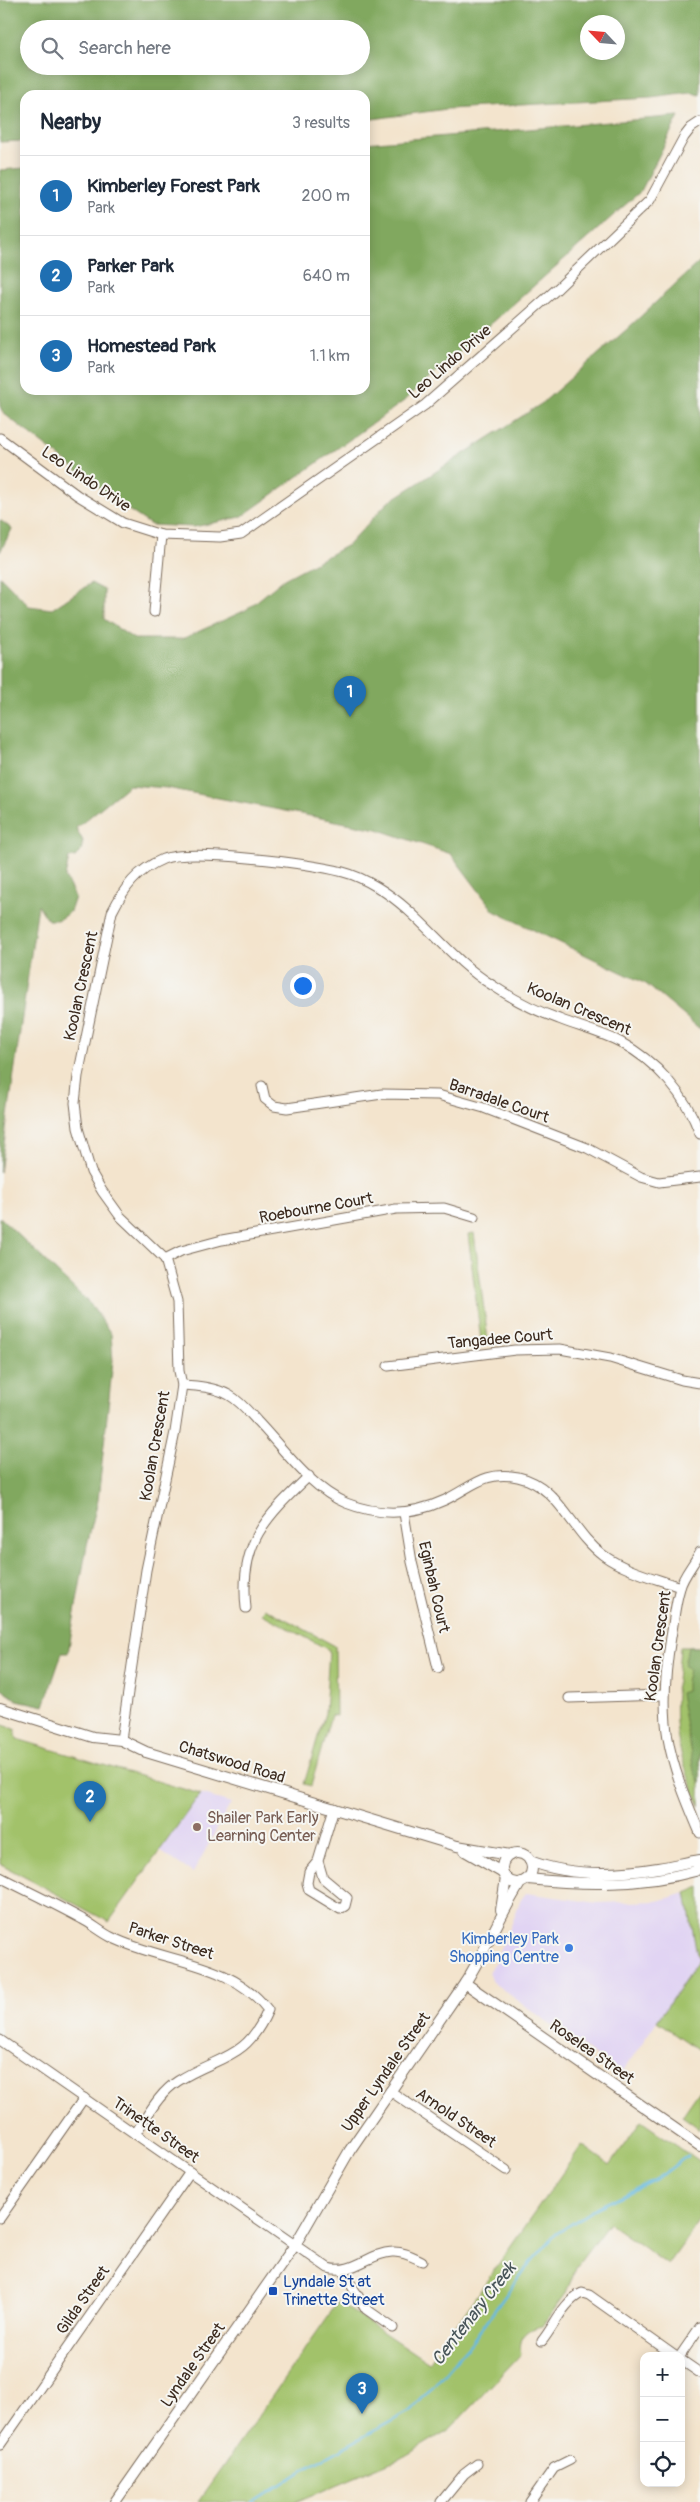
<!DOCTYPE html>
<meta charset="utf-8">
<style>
:root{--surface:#fff;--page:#f6f6f7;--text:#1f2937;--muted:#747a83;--line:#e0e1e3;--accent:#1f6fb2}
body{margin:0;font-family:Pangolin,sans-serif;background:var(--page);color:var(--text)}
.controls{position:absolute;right:15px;bottom:15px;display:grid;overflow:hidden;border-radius:10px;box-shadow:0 2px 12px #0003}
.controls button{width:45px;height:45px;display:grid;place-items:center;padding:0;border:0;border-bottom:1px solid var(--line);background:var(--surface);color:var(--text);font:25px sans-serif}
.compass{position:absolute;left:580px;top:15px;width:45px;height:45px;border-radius:50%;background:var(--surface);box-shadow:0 2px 12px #0003;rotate:296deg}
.you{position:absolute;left:302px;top:985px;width:18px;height:18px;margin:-12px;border:4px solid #fff;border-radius:50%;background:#1a73e8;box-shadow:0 0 0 8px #1a73e833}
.badge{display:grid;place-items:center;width:32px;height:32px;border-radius:50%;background:var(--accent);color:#fff;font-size:16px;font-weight:700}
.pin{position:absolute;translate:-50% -41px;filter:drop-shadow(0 1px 2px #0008)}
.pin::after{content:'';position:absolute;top:26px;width:18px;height:15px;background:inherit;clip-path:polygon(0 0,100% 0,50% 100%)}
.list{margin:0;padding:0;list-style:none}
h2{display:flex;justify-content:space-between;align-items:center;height:65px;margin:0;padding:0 20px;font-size:21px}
h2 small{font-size:16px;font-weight:400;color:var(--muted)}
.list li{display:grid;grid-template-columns:32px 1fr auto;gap:15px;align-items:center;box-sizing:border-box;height:80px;padding:0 20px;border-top:1px solid var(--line)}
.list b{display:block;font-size:19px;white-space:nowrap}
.list p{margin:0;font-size:16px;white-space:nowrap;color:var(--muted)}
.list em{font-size:16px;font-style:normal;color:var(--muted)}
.icon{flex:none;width:28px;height:28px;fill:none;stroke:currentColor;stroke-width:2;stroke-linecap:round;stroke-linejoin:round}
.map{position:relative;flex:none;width:700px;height:2502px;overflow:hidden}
.search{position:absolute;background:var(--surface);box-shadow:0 2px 12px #0003;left:20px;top:20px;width:350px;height:55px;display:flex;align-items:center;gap:12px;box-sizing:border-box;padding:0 18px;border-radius:28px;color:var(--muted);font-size:19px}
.panel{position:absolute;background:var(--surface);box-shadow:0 2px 12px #0003;left:20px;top:90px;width:350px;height:305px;border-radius:15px}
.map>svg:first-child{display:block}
.built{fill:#e1d4f3}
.green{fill:#a2c26a;stroke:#6e7644}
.forest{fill:#81a85e;stroke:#5e693e;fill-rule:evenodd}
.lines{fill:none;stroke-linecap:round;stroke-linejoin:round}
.stream{stroke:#66bae2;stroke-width:2.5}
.minor-casing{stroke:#7b6b5b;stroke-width:11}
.tertiary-casing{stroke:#7b6b5b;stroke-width:12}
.minor{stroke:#fff;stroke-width:9}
.tertiary{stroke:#fff;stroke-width:10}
.education-dot{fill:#8d6e63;stroke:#f6f6f2;stroke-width:2}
.shop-dot{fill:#3f7fe0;stroke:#f6f6f2;stroke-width:2}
.transit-dot{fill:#1a4fb4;stroke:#f6f6f2;stroke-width:2}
.labels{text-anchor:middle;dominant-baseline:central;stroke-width:4;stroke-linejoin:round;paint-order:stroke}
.street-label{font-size:16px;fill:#3b2a1e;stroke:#f6f6f2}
.education-label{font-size:16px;fill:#785e54;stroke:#f6f6f2;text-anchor:start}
.shop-label{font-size:16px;fill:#366cbe;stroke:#f6f6f2;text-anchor:end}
.transit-label{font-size:16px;fill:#164399;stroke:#f6f6f2;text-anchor:start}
.water-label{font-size:18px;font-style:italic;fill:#485559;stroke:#f6f6f2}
</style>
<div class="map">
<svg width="700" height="2502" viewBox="0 0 700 2502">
<rect width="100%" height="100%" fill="#f6f6f2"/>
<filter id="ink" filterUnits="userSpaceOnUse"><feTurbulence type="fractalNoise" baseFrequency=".02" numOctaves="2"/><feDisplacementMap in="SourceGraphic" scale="10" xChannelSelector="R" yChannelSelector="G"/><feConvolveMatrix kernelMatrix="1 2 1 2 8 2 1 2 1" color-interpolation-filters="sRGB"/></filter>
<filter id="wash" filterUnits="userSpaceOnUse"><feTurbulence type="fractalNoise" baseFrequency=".0096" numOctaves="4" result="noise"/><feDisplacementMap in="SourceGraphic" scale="20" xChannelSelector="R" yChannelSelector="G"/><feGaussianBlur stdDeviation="1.12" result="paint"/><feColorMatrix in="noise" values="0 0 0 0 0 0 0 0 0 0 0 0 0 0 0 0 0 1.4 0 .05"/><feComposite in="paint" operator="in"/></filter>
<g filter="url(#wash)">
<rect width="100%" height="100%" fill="#f3e4cd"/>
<g class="built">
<path d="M 200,1794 L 231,1803 L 193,1873 L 160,1851 Z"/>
<path d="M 526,1893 L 598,1903 L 658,1901 L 686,1893 L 698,1961 L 621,2074 L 492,1982 L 489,1974 L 513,1921 L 520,1901 Z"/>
</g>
<g class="green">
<path d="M 474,1233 L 488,1340 L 481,1341 L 468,1234 Z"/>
<path d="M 265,1608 L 335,1646 L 336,1716 L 331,1715 L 311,1786 L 304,1784 L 325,1713 L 329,1650 L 262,1614 Z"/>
<path d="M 680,1647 L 700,1647 L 700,1806 C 690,1782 680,1758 677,1732 C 673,1704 678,1675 680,1647 Z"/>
<path d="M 0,1724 L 15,1729 L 17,1739 L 200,1794 L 109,1922 L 0,1864 Z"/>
<path d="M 700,1887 L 700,2051 L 657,2021 L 698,1961 L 686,1893 Z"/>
<path d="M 700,2090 L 700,2129 L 682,2116 Z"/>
<path d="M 641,2121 L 700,2162 L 700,2220 L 668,2265 L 609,2223 L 577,2266 L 565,2295 L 542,2326 C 526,2329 518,2338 521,2354 L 450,2429 L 405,2456 L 296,2502 L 198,2502 L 338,2302 L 429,2363 L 582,2145 L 610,2165 Z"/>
</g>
<g class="forest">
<path d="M 0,0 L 700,0 L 700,95 L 691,93 L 651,98 L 447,109 L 365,120 L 365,95 L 25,95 L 25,141 L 0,142 ZM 618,22 L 618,52 L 588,52 L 588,22 ZM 29,29 L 361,29 L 361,66 L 29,66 Z"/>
<path d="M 679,116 L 641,191 L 404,401 L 241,517 L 194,527 L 151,525 L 127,509 L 3,413 L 0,406 L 0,170 L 25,168 L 25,390 L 365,390 L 365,143 Z"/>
<path d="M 700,261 L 700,1029 L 646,984 L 494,911 L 451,854 L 377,829 L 167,788 L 129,785 L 76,828 L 83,841 L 81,851 L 75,857 L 69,858 L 65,877 L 75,897 L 70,912 L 58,920 L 48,920 L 38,905 L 0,1172 L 0,576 L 29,606 L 52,609 L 91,583 L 104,590 L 104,619 L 134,639 L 182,639 L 246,610 L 284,579 L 348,545 L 387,503 L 541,404 L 626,330 Z"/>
<path d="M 0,520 L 12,529 L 0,552 Z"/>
<path d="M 0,1217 L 93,1307 L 111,1334 L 113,1361 L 98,1500 L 87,1545 L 68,1653 L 62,1653 L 44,1706 L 17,1700 L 0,1688 Z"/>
<path d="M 688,1647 L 700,1647 L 700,1783 L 694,1771 L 680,1693 L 686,1691 L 686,1681 L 689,1670 L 684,1665 Z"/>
</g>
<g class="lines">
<path class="stream" d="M 253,2502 L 308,2467 L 412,2410 L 471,2343 L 523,2271 L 556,2234 L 594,2209 L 657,2179 L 687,2156"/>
</g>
</g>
<g filter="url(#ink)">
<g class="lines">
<defs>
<g id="minor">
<path d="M 0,438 L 77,495 L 123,523 L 161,535 L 220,537 L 241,534 L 425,405 L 558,288 L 650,200 L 684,137 L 691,128 L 700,122"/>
<path d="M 154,612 L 161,535"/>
<path d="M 262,1086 L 265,1099 L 274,1106 L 287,1108 L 382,1094 L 438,1095 L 484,1108 L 587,1148 L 641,1177 L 659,1182 L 700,1177"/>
<path d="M 165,1259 L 181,1251 L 222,1240 L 396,1209 L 444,1208 L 474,1217"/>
<path d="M 388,1366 L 515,1350 L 560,1349 L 610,1358 L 682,1380 L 700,1383"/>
<path d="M 182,1385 C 198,1386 214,1387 229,1395 C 240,1401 249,1412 257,1421 C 283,1448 310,1488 346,1503 C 379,1516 413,1515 445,1500 C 472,1487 485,1470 518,1477 C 560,1486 571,1532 603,1555 C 625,1571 655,1578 680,1587"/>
<path d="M 404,1513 L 412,1562 L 438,1668"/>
<path d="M 700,1552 C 694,1564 683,1576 680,1588 C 675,1604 674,1621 671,1637 C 657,1721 667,1756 700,1833"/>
<path d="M 246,1608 C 239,1543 265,1518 309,1476"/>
<path d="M 569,1698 L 664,1695"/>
<path d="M 121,1740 L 146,1570 L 175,1432 L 182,1385 L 179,1371 L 177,1302 L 165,1259 L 120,1216 L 102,1191 L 91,1172 L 78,1128 L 75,1103 L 78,1076 L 112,912 C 124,888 137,870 163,859 C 190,848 312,864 343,872 C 355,875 367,881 377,887 C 421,913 448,958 492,985 C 513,999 536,1011 559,1019 C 579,1027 600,1032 620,1042 C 656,1061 686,1095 700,1134"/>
<path d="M 318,1861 L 323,1878 L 347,1898 L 345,1906 L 340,1909 L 309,1890 L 307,1883 L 309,1872 L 318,1861 L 334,1808"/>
<path d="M 0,1877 C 27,1891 55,1904 82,1919 C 92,1924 101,1932 111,1937 C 163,1963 230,1960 268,2010 C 246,2061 219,2055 178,2081 C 159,2093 148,2115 135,2134"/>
<path d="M 0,2040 L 328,2268 C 353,2275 369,2253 392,2252 C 403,2251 413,2257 422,2261"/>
<path d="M 390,2091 L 506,2170"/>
<path d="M 0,2218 L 84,2098"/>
<path d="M 342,2270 L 366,2309 L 393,2328"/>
<path d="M 542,2341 C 555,2325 563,2302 582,2293 L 589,2295 L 675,2356"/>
<path d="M 680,2356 L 700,2327"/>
<path d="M 681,2360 L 700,2373"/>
<path d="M 0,2445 L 190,2172"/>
<path d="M 441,2502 L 464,2474 L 477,2464"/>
<path d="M 530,2502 L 554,2468 L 570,2460"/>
</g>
<g id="tertiary">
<path d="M 0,1708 L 93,1737 L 121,1740 L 146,1752 L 457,1846 L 510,1855"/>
<path d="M 465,1851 L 503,1873"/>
<circle cx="517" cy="1868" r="15"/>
<path d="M 530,1861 C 571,1877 616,1875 658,1868 C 672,1866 686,1862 700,1860"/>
<path d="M 528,1879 C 584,1885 640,1886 695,1871 L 700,1867"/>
<path d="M 501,1910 L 506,1878"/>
<path d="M 465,1983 L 700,2146"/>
<path d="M 115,2502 L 295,2245 L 350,2150 L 465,1983 C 486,1950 500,1915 521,1882"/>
</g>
</defs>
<use href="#minor" class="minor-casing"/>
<use href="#tertiary" class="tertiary-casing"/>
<use href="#minor" class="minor"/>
<use href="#tertiary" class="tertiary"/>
</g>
</g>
<circle class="education-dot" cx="197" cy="1827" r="5"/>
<circle class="shop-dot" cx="569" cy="1948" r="5"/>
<rect class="transit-dot" x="268" y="2286" width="10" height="10" rx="2.5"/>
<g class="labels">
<g class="street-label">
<text transform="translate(450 362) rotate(-41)">Leo Lindo Drive</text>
<text transform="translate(86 479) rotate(34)">Leo Lindo Drive</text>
<text transform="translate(81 986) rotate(-78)">Koolan Crescent</text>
<text transform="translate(579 1009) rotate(23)">Koolan Crescent</text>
<text transform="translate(499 1101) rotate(19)">Barradale Court</text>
<text transform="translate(316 1208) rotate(-10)">Roebourne Court</text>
<text transform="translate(500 1339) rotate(-5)">Tangadee Court</text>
<text transform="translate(155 1446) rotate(-80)">Koolan Crescent</text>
<text transform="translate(434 1587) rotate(77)">Eginbah Court</text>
<text transform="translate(658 1646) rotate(-82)">Koolan Crescent</text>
<text transform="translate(232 1762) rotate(17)">Chatswood Road</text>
<text transform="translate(171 1941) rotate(18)">Parker Street</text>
<text transform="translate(592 2052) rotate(35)">Roselea Street</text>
<text transform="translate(386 2072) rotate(-55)">Upper Lyndale Street</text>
<text transform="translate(456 2118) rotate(34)">Arnold Street</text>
<text transform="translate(156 2130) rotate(35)">Trinette Street</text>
<text transform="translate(83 2300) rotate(-55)">Gilda Street</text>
<text transform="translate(193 2365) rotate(-55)">Lyndale Street</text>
</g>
<g class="education-label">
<text x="207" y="1818">Shailer Park Early<tspan x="207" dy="18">Learning Center</tspan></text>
</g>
<g class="shop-label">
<text x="559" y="1939">Kimberley Park<tspan x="559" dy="18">Shopping Centre</tspan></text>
</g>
<g class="transit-label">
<text x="283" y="2282">Lyndale St at<tspan x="283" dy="18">Trinette Street</tspan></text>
</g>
<g class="water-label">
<text transform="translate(474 2314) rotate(-52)">Centenary Creek</text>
</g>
</g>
</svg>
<div class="controls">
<button>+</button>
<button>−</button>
<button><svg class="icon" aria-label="locate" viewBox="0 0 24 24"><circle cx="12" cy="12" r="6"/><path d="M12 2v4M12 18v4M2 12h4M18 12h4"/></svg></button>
</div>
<svg class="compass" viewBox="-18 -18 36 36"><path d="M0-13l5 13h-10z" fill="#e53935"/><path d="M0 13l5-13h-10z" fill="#747a83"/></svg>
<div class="you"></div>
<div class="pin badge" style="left:350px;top:717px">1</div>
<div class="pin badge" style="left:90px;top:1822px">2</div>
<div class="pin badge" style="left:362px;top:2414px">3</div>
<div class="search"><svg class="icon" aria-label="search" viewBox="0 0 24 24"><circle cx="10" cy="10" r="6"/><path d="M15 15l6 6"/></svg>Search here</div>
<section class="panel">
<h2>Nearby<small>3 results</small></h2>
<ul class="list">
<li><span class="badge">1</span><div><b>Kimberley Forest Park</b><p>Park</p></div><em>200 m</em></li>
<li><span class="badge">2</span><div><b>Parker Park</b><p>Park</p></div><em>640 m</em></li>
<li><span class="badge">3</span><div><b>Homestead Park</b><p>Park</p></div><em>1.1 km</em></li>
</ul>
</section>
</div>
